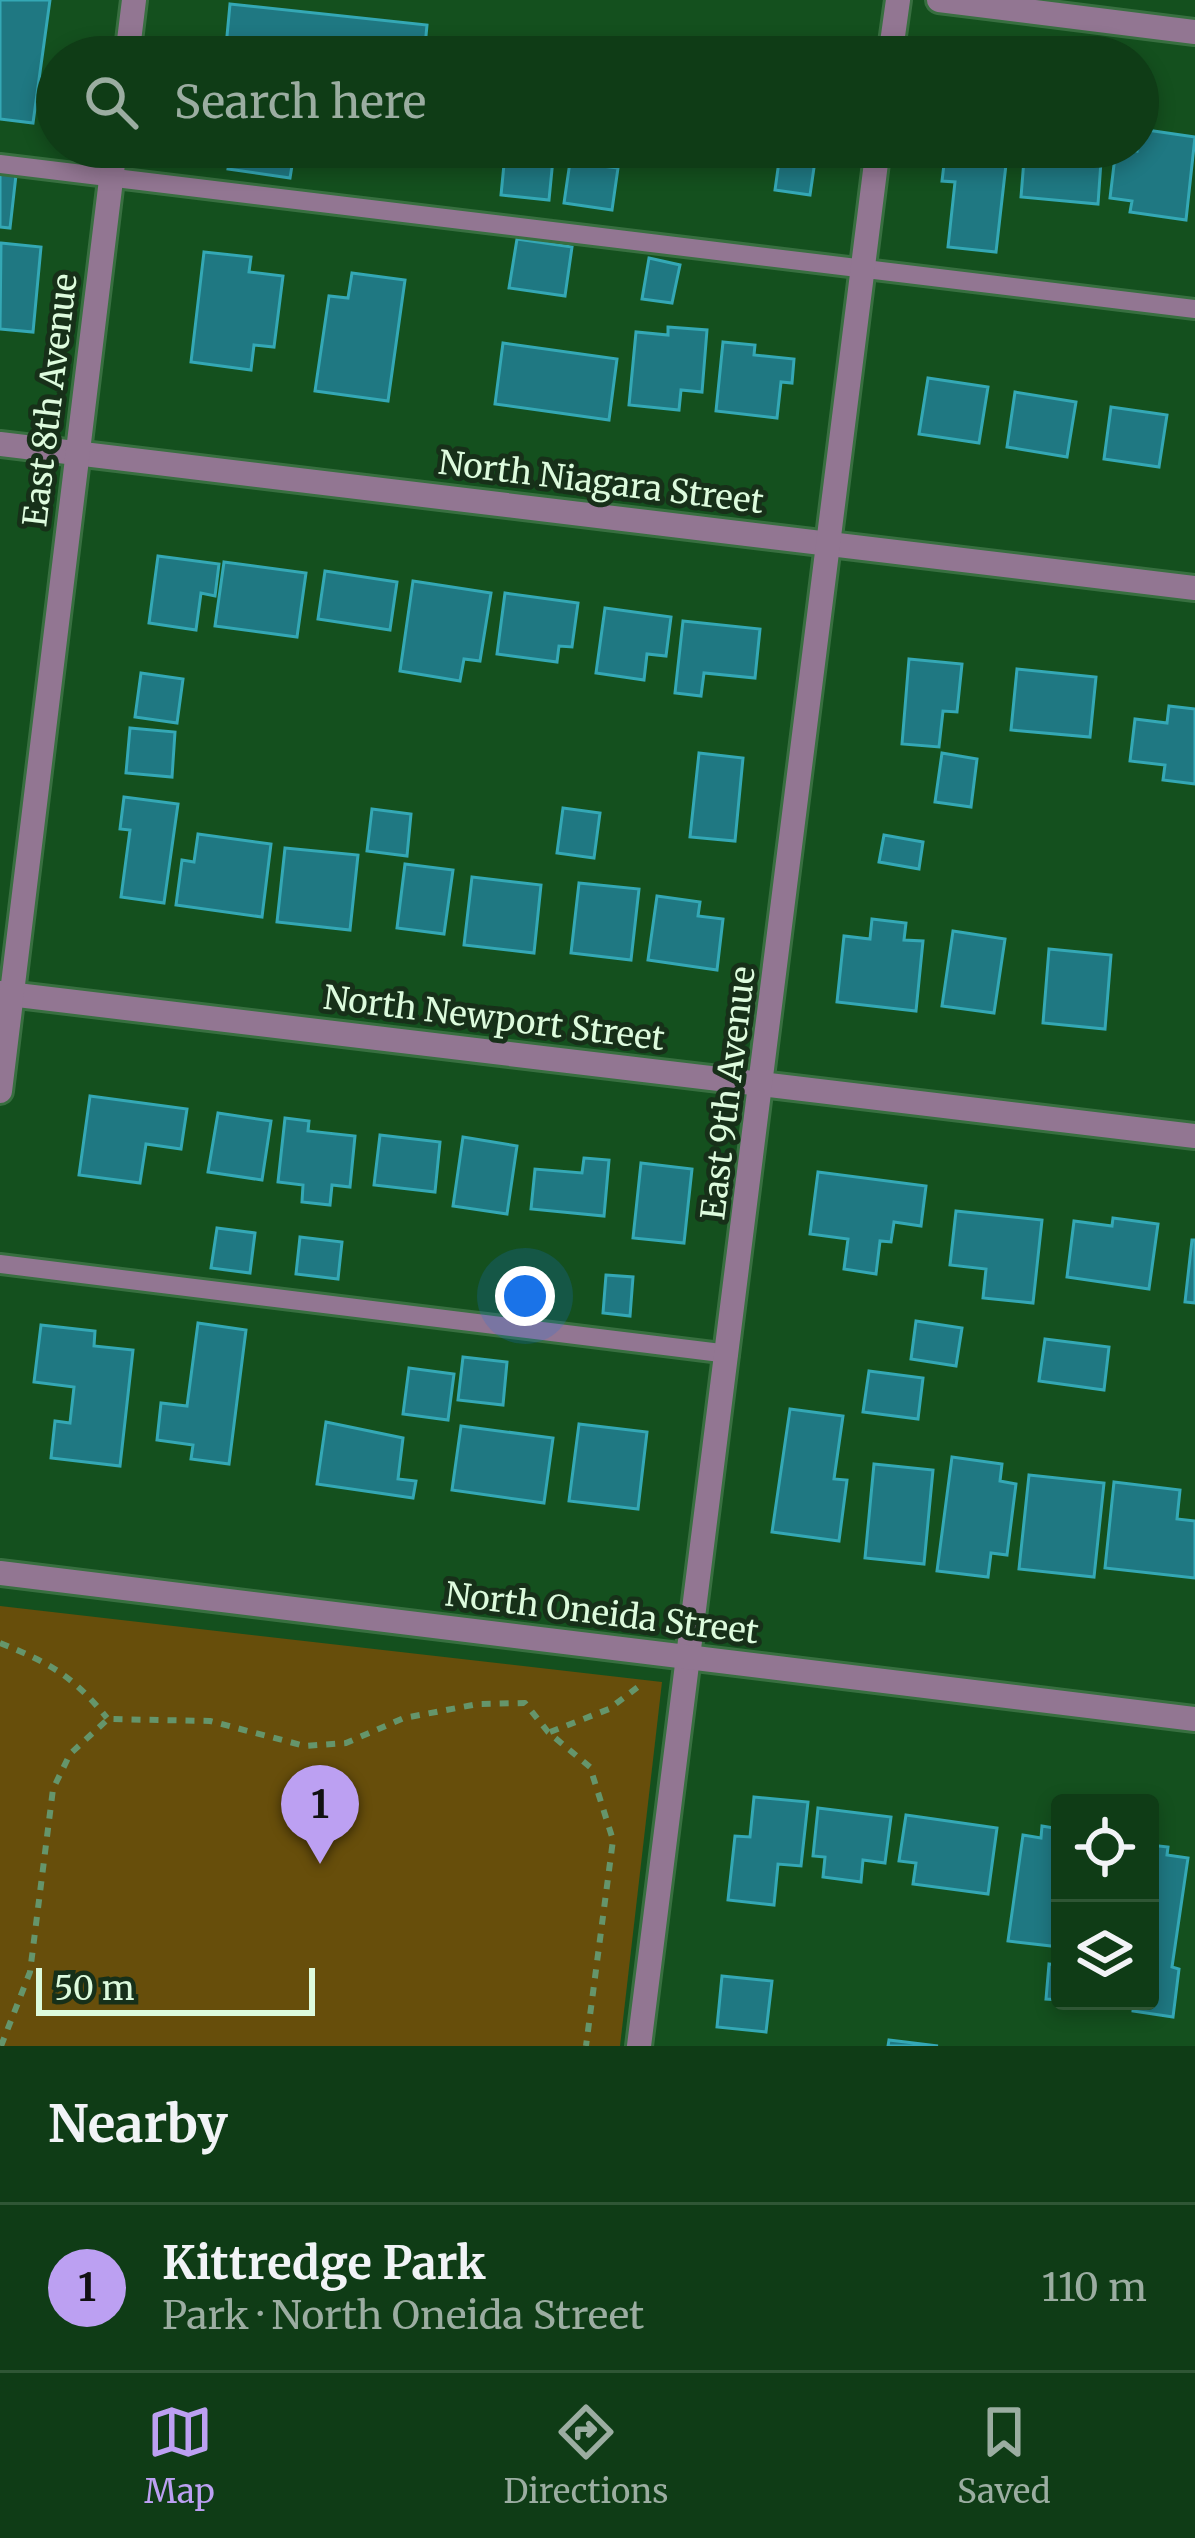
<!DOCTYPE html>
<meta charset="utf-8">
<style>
:root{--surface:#0f3c16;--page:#18431f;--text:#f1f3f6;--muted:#9bada1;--line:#2f5635;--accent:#bca0f2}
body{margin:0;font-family:Merriweather,serif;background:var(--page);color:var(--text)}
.controls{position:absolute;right:36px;bottom:36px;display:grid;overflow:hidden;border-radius:12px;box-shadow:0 6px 18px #0003}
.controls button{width:108px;height:108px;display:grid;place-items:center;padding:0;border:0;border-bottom:3px solid var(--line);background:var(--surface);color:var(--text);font:60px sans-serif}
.scale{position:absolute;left:36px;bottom:30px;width:279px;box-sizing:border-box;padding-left:12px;border:6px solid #ddfbdd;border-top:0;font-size:33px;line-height:42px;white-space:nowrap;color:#ddfbdd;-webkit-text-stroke:9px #173019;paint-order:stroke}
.you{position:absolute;left:525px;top:1296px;width:42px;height:42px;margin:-30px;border:9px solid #fff;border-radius:50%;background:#1a73e8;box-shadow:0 0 0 18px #1a73e833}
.badge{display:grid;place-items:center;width:78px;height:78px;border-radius:50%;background:var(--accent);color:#111;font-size:39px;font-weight:700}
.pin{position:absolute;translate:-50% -99px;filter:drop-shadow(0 3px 6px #0008)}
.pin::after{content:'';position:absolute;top:63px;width:42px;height:36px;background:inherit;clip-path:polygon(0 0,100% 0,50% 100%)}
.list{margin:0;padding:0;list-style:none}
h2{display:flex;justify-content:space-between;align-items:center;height:156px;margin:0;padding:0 48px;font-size:51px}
h2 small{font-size:39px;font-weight:400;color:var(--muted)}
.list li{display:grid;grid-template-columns:78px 1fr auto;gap:36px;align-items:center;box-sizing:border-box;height:168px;padding:0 48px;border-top:3px solid var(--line)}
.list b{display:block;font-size:45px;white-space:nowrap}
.list p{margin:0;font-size:39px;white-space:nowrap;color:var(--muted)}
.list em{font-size:39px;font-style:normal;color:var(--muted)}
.icon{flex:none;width:66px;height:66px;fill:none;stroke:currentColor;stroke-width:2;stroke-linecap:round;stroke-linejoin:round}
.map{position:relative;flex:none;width:1195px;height:2046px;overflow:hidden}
.search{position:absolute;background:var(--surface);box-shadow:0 6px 18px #0003;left:36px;right:36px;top:36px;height:132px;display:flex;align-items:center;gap:30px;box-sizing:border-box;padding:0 42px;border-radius:66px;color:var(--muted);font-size:45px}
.sheet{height:324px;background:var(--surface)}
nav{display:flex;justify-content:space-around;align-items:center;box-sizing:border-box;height:168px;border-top:3px solid var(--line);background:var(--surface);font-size:33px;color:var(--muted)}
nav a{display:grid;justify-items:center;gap:6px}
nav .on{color:var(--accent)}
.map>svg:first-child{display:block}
.green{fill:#674e0b}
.building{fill:#1f7882;stroke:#34a8b5;stroke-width:3}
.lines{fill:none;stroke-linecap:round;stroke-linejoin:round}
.service-casing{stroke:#386f40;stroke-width:24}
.minor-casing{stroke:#386f40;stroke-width:30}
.tertiary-casing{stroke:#386f40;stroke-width:30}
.path{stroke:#65956b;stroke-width:6;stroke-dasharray:9 9;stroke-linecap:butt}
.service{stroke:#927692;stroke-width:18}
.minor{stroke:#927692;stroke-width:24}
.tertiary{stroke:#927692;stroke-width:24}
.labels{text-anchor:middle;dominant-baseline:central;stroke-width:10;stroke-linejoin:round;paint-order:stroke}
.street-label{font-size:33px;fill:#ddfbdd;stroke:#173019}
</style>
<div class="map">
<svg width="1195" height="2046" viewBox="0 0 1195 2046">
<rect width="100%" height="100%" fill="#14501e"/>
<path class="green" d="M 0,1606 L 662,1682 L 620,2046 L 0,2046 Z"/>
<g class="building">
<path d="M 0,0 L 50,0 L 33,123 L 0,119 Z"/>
<path d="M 230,4 L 427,25 L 424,57 L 225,57 Z"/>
<path d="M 512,38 L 572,45 L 571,57 L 510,57 Z"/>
<path d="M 596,49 L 657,55 L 656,57 L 596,57 Z"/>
<path d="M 1140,129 L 1195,137 L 1186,220 L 1130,212 L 1132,201 L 1110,198 L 1116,148 L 1137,151 Z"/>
<path d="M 232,147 L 295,147 L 290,178 L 228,169 Z"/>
<path d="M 781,147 L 817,147 L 810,195 L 775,190 Z"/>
<path d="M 946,147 L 1008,147 L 996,252 L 948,247 L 955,182 L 942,181 Z"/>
<path d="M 1025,147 L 1102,147 L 1098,204 L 1021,197 Z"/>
<path d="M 505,154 L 553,159 L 549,200 L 501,195 Z"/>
<path d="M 570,162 L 618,168 L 612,210 L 564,203 Z"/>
<path d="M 0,173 L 16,175 L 10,228 L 0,227 Z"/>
<path d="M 517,239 L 572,247 L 565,296 L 509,288 Z"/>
<path d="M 1,243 L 41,247 L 33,332 L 0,329 Z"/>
<path d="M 204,252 L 251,257 L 249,272 L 283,276 L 274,347 L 254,345 L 251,370 L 191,362 Z"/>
<path d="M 649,258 L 680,265 L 672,303 L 642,299 Z"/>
<path d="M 352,273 L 405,280 L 388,401 L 315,391 L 329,296 L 348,298 Z"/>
<path d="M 668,327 L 707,330 L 702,392 L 681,390 L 679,410 L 629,405 L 636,332 L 668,335 Z"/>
<path d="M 723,342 L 755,345 L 754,355 L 794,359 L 792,383 L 781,382 L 777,418 L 716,411 Z"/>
<path d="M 503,343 L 617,359 L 609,420 L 495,404 Z"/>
<path d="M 928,378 L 988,387 L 979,443 L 919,434 Z"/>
<path d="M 1015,392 L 1076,402 L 1067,457 L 1007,447 Z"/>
<path d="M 1111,407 L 1167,415 L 1159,467 L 1104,459 Z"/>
<path d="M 158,556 L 219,564 L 215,596 L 201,593 L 196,630 L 149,623 Z"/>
<path d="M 224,562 L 306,573 L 297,637 L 215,626 Z"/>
<path d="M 325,571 L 397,582 L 390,630 L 318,619 Z"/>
<path d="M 413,581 L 491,593 L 480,661 L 464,659 L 460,681 L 400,671 Z"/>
<path d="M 505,593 L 578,603 L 572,647 L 559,646 L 557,662 L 497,654 Z"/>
<path d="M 605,608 L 671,617 L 666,656 L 647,654 L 644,680 L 596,673 Z"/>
<path d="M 683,621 L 760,629 L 755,678 L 704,673 L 701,696 L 675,693 Z"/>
<path d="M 909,659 L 962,664 L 957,712 L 943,711 L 939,747 L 902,744 Z"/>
<path d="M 1017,669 L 1096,677 L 1090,737 L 1011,730 Z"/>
<path d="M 141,673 L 183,679 L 177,723 L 135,717 Z"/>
<path d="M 1169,706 L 1195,709 L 1195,784 L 1163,780 L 1165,765 L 1130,761 L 1135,719 L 1167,723 Z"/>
<path d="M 130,728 L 175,732 L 172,777 L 126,773 Z"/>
<path d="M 699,753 L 743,758 L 735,841 L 690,837 Z"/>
<path d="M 942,753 L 977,759 L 971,807 L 935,802 Z"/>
<path d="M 124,797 L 178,804 L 164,903 L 121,897 L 130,830 L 120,829 Z"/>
<path d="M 563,808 L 600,813 L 594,858 L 557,853 Z"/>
<path d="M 372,809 L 411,814 L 407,856 L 367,851 Z"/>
<path d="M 198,834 L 271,844 L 262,917 L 176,905 L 182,860 L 194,862 Z"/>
<path d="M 884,835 L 923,842 L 919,869 L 879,862 Z"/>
<path d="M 285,848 L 358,855 L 350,930 L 277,922 Z"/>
<path d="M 405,864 L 453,870 L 444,934 L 397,928 Z"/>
<path d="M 472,877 L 541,885 L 534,953 L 464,945 Z"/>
<path d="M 579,883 L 639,889 L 631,960 L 571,953 Z"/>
<path d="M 657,896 L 700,902 L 698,916 L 723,919 L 717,970 L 648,960 Z"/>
<path d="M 872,919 L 906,923 L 904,940 L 923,941 L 916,1011 L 837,1002 L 844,936 L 870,939 Z"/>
<path d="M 953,931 L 1005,939 L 994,1013 L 942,1006 Z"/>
<path d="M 1049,949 L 1111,955 L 1105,1029 L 1043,1023 Z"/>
<path d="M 90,1096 L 187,1109 L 181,1149 L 146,1144 L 140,1183 L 79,1175 Z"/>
<path d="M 218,1113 L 271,1121 L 262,1180 L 208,1172 Z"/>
<path d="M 285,1118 L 309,1121 L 308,1131 L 355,1136 L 350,1187 L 332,1185 L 330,1205 L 302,1202 L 303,1185 L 278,1182 Z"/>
<path d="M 380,1135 L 440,1142 L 435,1192 L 374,1185 Z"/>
<path d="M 463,1137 L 517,1146 L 507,1214 L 453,1206 Z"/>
<path d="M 584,1158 L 609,1160 L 604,1216 L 531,1209 L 535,1169 L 582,1173 Z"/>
<path d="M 641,1163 L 692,1169 L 684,1243 L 633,1238 Z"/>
<path d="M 818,1172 L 926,1186 L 921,1226 L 894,1222 L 891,1242 L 880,1241 L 876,1274 L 844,1269 L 848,1239 L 810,1234 Z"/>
<path d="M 956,1211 L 1042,1220 L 1033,1303 L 983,1298 L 986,1269 L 950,1265 Z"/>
<path d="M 1113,1218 L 1158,1224 L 1149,1289 L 1067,1277 L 1074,1221 L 1112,1226 Z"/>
<path d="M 217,1228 L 255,1233 L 250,1273 L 211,1268 Z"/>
<path d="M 300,1237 L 342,1242 L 338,1279 L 296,1274 Z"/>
<path d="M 1192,1240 L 1195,1240 L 1195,1303 L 1185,1302 Z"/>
<path d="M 606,1275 L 633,1277 L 630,1316 L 603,1313 Z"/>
<path d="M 916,1321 L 962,1328 L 956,1366 L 911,1359 Z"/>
<path d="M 198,1323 L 246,1330 L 229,1464 L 191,1459 L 193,1445 L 157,1440 L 161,1403 L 187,1406 Z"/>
<path d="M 41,1325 L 95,1331 L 94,1346 L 133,1350 L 120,1466 L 51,1458 L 55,1421 L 70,1423 L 74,1387 L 34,1382 Z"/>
<path d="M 1045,1339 L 1109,1347 L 1104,1390 L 1039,1381 Z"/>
<path d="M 463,1357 L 507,1362 L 503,1405 L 458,1400 Z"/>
<path d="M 409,1368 L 454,1374 L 448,1420 L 403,1414 Z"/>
<path d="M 869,1371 L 923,1378 L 918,1419 L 863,1412 Z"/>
<path d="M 790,1409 L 843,1416 L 834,1479 L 847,1480 L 839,1541 L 772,1532 Z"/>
<path d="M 326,1422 L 403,1438 L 398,1479 L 416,1481 L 413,1498 L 317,1484 Z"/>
<path d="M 579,1424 L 647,1432 L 638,1509 L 569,1501 Z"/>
<path d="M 461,1426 L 553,1438 L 544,1503 L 452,1490 Z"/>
<path d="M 952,1457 L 1002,1464 L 1000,1481 L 1016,1484 L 1007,1555 L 991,1553 L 988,1577 L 937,1571 Z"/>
<path d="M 874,1464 L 933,1470 L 924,1564 L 865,1558 Z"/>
<path d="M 1029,1475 L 1104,1483 L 1094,1577 L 1019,1569 Z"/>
<path d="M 1114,1482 L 1180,1490 L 1177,1519 L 1195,1521 L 1195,1578 L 1105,1568 Z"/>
<path d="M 754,1797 L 808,1802 L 801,1866 L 778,1864 L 774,1905 L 728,1900 L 735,1836 L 750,1837 Z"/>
<path d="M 818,1808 L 891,1817 L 885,1863 L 863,1860 L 861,1882 L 823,1877 L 825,1857 L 813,1856 Z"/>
<path d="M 906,1815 L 997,1828 L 988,1894 L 913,1884 L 916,1863 L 899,1861 Z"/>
<path d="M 1042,1826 L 1060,1829 L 1060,1947 L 1008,1941 L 1023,1835 L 1041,1838 Z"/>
<path d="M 1150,1845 L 1168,1847 L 1167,1855 L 1188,1858 L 1172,1967 L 1179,1969 L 1173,2017 L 1133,2011 L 1134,2001 L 1150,2001 Z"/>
<path d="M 1049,1964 L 1060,1965 L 1060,2000 L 1046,1999 Z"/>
<path d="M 722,1976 L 772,1981 L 766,2032 L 717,2027 Z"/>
<path d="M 889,2040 L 938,2046 L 888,2046 Z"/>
</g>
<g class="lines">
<defs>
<g id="service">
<path d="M 0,164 L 1195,309"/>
<path d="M 0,1264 L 729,1354"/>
</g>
<g id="minor">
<path d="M 939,0 L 1195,32"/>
<path d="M 890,57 L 898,0"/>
<path d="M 0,444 L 1195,588"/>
<path d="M 0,993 L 1195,1136"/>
<path d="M 639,2046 L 878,147"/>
</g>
<g id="tertiary">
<path d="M 127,57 L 134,0"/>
<path d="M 0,1091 L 115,147"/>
<path d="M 0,1573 L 1195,1719"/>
</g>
</defs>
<use href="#service" class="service-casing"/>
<use href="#minor" class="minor-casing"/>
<use href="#tertiary" class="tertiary-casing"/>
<g class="path">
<path d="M 0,1643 C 50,1663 73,1676 107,1718"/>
<path d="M 550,1732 L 609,1709 L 643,1683"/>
<path d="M 1,2046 L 30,1972 L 53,1789 L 70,1754 L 108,1719 L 210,1721 L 305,1746 L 346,1743 L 404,1718 L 478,1704 L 525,1703 L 548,1732 L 590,1767 L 613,1840 L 586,2046"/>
</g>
<use href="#service" class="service"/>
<use href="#minor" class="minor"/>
<use href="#tertiary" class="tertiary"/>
</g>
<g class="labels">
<g class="street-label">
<text transform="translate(50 400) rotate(-83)">East 8th Avenue</text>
<text transform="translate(601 482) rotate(7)">North Niagara Street</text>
<text transform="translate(494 1018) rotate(7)">North Newport Street</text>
<text transform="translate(728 1093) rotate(-83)">East 9th Avenue</text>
<text transform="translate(602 1613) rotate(7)">North Oneida Street</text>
</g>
</g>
</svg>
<div class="controls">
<button><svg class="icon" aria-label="locate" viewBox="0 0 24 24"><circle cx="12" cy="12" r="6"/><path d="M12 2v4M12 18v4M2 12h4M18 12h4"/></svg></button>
<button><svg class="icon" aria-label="layers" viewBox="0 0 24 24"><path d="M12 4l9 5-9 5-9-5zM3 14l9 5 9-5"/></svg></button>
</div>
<div class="scale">50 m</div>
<div class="you"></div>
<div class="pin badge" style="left:320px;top:1864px">1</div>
<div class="search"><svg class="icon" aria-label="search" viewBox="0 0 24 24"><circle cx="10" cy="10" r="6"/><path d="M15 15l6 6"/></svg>Search here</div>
</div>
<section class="sheet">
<h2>Nearby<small></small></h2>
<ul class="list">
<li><span class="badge">1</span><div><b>Kittredge Park</b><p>Park · North Oneida Street</p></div><em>110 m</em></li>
</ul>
</section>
<nav>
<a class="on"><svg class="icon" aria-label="map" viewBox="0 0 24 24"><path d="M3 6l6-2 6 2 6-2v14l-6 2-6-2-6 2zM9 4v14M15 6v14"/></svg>Map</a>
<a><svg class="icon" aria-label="directions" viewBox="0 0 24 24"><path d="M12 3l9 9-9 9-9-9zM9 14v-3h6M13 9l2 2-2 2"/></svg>Directions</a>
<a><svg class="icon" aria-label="saved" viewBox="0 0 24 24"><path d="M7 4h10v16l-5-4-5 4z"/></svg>Saved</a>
</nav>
